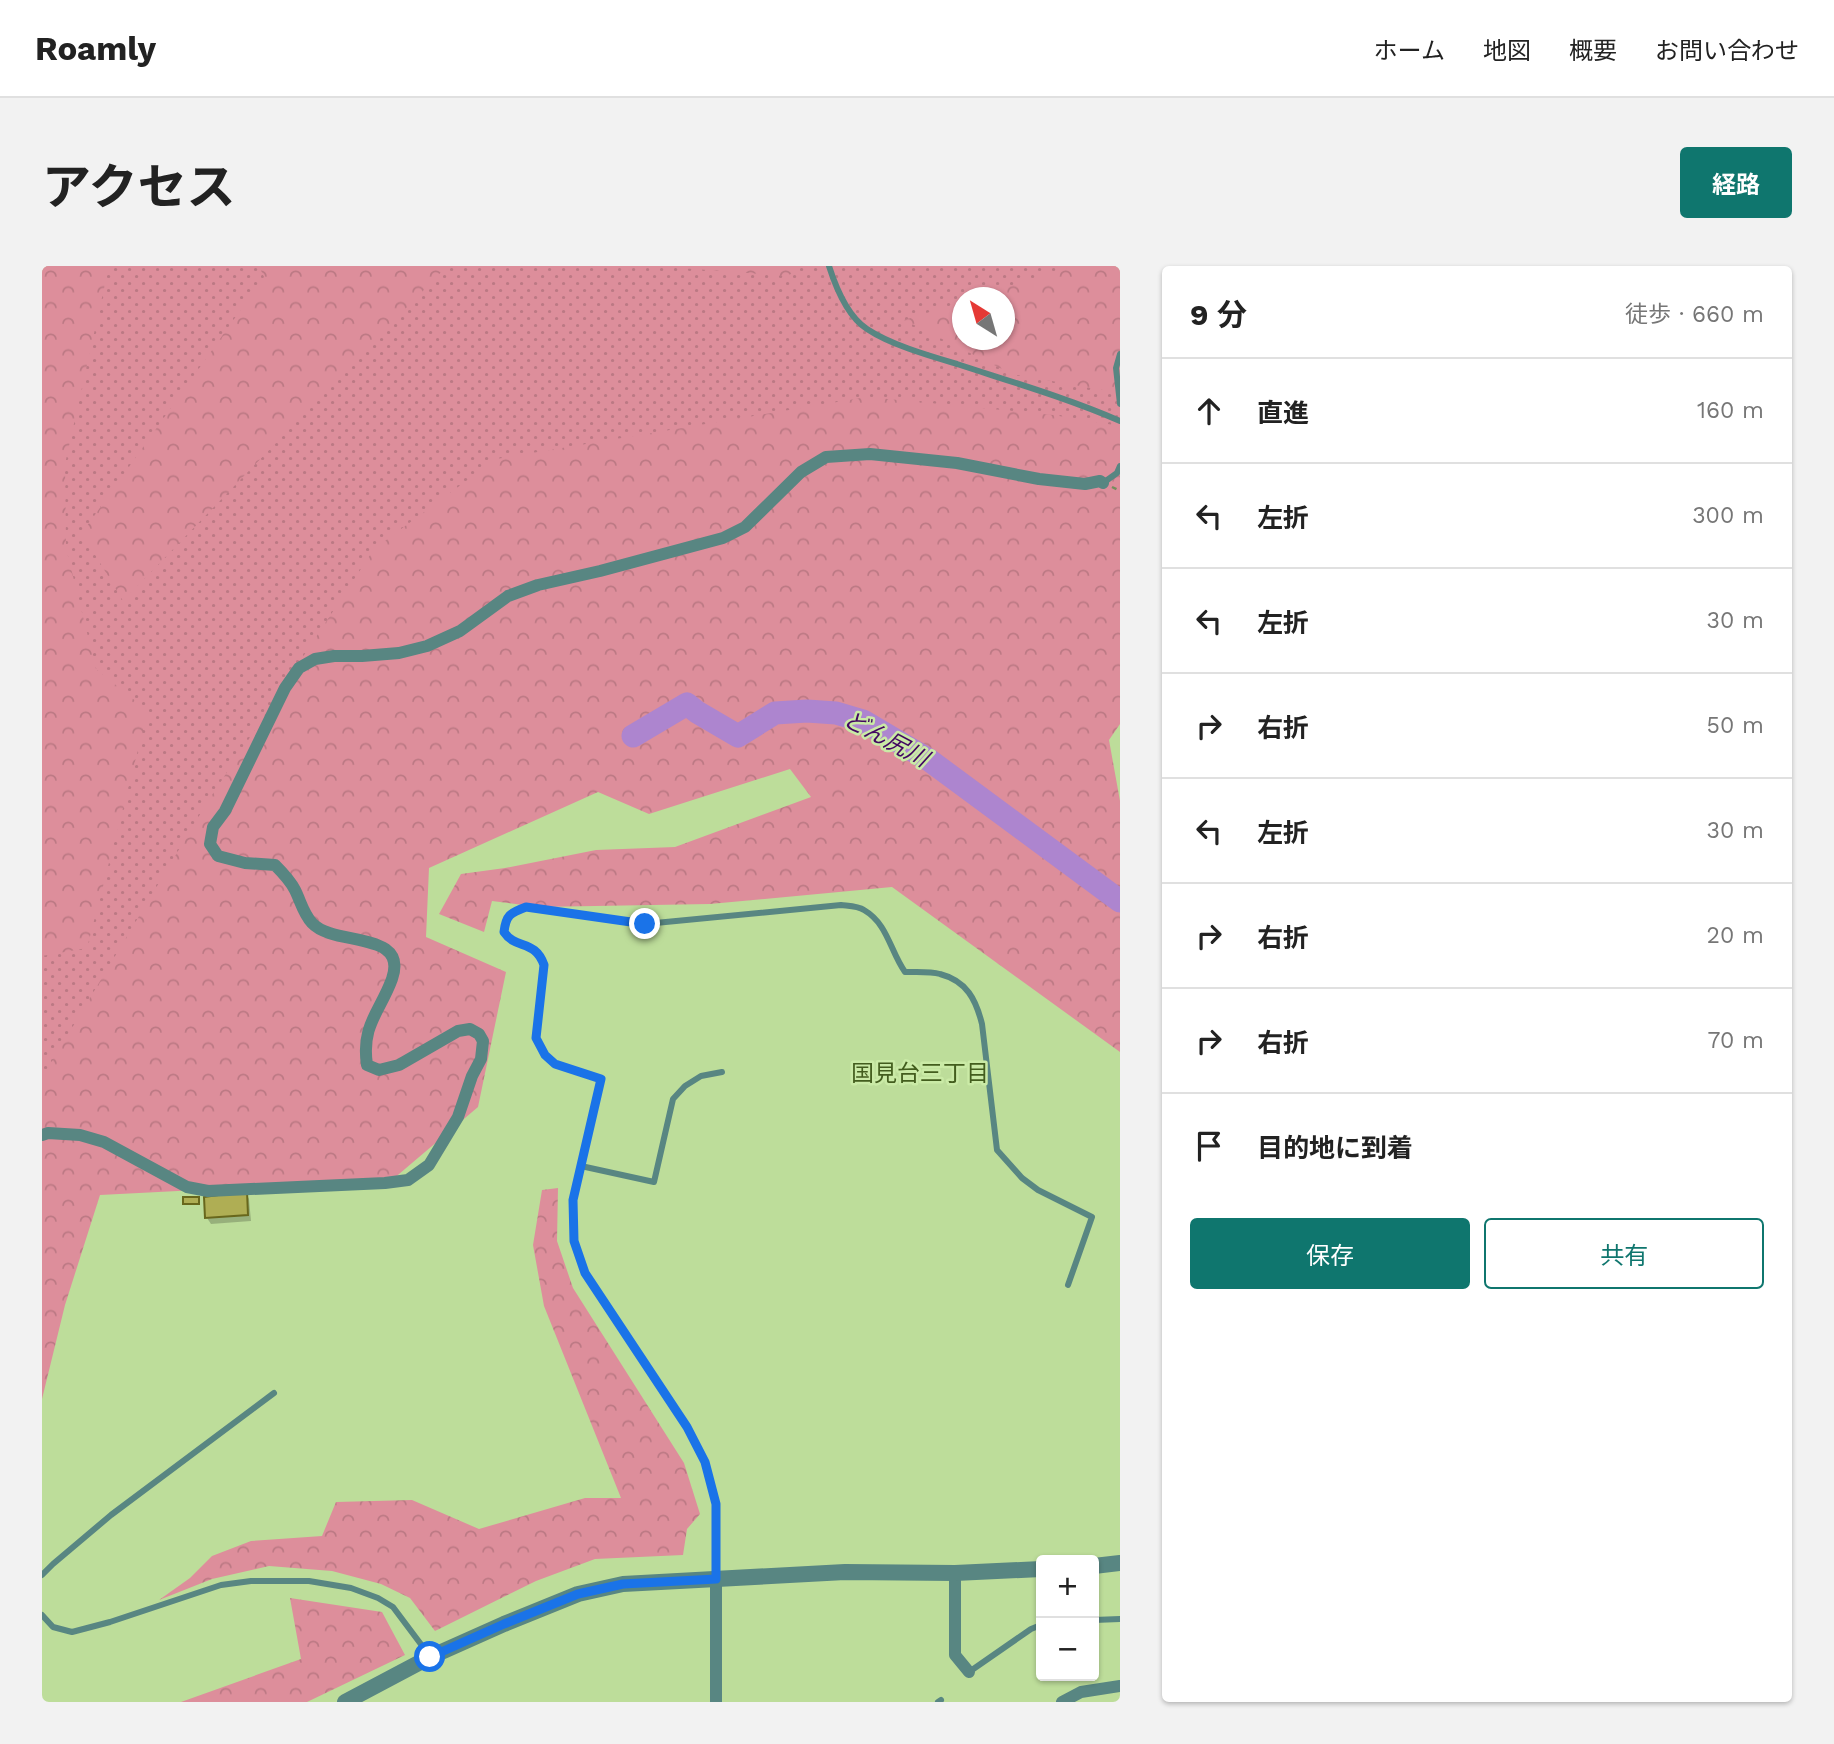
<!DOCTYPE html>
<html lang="ja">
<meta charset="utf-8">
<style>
:root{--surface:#fff;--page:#f2f2f2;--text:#222;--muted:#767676;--line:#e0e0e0;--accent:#0f766e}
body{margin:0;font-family:"Work Sans","Noto Sans JP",sans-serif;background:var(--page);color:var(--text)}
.controls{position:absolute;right:21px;bottom:21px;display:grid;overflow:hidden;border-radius:7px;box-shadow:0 2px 5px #0004}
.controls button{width:63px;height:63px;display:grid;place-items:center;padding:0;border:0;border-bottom:2px solid var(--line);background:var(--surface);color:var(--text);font:35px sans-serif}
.compass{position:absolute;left:910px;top:21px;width:63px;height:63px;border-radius:50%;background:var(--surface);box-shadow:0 2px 5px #0004;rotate:323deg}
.stop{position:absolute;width:21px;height:21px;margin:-16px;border:5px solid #1a73e8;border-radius:50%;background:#fff}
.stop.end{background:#1a73e8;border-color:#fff;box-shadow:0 2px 7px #0008}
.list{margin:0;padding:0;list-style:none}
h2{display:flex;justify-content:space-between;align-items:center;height:91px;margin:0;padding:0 28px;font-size:30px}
h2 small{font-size:23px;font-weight:400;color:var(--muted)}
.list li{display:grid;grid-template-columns:46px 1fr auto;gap:21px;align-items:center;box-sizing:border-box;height:105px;padding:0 28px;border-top:2px solid var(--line)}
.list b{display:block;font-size:26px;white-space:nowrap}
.list em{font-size:23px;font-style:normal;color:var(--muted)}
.actions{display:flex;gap:14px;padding:21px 28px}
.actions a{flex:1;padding:16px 0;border:2px solid var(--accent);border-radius:7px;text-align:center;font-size:24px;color:var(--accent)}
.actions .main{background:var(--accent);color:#fff}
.icon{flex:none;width:38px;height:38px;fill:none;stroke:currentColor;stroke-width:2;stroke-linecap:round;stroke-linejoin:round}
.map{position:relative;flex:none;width:1078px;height:1436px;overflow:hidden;border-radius:7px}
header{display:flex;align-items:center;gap:42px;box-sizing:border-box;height:98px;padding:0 35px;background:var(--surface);border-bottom:2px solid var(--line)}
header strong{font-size:33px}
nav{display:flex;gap:38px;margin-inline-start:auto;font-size:24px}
.intro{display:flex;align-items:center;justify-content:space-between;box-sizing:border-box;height:168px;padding:0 42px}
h1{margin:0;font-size:49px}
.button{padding:18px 32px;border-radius:7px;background:var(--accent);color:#fff;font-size:24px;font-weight:700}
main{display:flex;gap:42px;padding:0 42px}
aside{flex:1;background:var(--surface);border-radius:7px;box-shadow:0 2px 5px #0004}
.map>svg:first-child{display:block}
.grass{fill:url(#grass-dots);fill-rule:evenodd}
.forest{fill:url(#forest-crowns)}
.shadow{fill:#0003}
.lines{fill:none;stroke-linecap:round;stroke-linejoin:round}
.river{stroke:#ad85cf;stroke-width:23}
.building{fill:#afae54;stroke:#68671c;stroke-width:2}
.path{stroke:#768d5e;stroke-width:2.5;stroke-dasharray:5 5;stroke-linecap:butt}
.service{stroke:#588682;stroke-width:6}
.minor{stroke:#588682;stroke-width:12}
.tertiary{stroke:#588682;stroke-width:16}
.route{stroke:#1a73e8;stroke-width:9}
.labels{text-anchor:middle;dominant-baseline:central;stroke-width:5;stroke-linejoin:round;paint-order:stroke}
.water-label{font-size:23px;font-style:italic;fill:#420662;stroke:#caeaa6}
.neighbourhood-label{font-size:23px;fill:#435d1e;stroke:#caeaa6}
</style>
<header>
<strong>Roamly</strong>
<nav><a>ホーム</a><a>地図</a><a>概要</a><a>お問い合わせ</a></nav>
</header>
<div class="intro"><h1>アクセス</h1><a class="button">経路</a></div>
<main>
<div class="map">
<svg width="1078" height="1436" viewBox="0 0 1078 1436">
<defs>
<pattern id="grass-dots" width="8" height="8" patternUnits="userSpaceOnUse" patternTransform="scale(1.75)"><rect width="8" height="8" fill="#dd8e9b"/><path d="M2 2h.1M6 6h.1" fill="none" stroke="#bc7984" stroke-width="1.8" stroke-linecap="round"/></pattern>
<pattern id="forest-crowns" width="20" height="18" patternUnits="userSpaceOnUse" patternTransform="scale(1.75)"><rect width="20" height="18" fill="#dd8e9b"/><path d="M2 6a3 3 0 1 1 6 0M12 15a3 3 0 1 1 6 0" fill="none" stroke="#bc7984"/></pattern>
</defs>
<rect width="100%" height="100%" fill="#bddd9a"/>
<path class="grass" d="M 0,0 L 1078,0 L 1078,254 L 731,222 L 0,939 ZM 920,32 L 962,32 L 962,74 L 920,74 Z"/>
<g class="forest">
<path d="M 0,0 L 67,0 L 23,198 L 24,282 L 54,403 L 106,445 L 45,682 L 0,690 Z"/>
<path d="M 217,0 L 405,0 L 81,335 L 40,267 L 222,11 Z"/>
<path d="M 612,0 L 759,0 L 746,10 Z"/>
<path d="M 1031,0 L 1078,0 L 1078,127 L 970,108 L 862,54 L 920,36 L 920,74 L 962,74 L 962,32 L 933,31 Z"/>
<path d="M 825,131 L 1011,149 L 1078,160 L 1078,458 L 1067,474 L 1078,535 L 1078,786 L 850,621 L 668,638 L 496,641 L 450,635 L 442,666 L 397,648 L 419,608 L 463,602 L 554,584 L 633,581 L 769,531 L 748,503 L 607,548 L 556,526 L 387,602 L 384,671 L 464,706 L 436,841 L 350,914 L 58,929 L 23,1039 L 0,1133 L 0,812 L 166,535 L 332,283 L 454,193 Z"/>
<path d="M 516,922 L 515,975 L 531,1022 L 642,1197 L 658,1248 L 645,1263 L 641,1289 L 553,1293 L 494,1315 L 393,1365 L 368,1332 L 339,1318 L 290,1305 L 227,1300 L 170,1313 L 117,1334 L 148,1312 L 170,1290 L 209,1275 L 280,1270 L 294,1236 L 370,1234 L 437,1263 L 543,1232 L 579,1232 L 502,1040 L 491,979 L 500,924 Z"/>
<path d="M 248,1332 L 340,1346 L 363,1389 L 265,1436 L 139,1436 L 259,1393 Z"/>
</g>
<path class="shadow" d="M 204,927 L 207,933 L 209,955 L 169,958 L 165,952 Z"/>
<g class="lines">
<path class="river" d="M 591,470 L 645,438 L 655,446 L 696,470 L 733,447 L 765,445 L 794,447 L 821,455 L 887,494 L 1078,635"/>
</g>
<g class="building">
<path d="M 205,925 L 206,949 L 163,952 L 162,931 Z"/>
<rect x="141" y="931" width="16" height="7"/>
</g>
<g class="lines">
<path class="path" d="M 1070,221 L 1078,225"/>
<g class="service">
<path d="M 787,0 C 794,22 805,50 825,63 C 849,79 888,90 915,98 C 970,116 1025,132 1078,155"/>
<path d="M 1078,88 L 1074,102 L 1078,138"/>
<path d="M 1061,217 L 1075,207 L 1078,200"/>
<path d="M 539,900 L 612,916 L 631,833 L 643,820 L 659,810 L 680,806"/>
<path d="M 0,1309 L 11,1298 L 69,1249 L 232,1127"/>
<path d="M 674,1311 L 674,1238 L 663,1196 L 645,1161 L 543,1007 L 532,975 L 531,934 L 559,813 L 513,798 L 503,789 L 494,772 L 502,699 C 492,673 474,684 462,666 C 465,649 469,646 484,641 L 603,658 L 799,639 C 807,640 816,640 822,644 C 846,658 848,685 863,706 C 874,706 888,705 898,708 C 925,715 934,734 940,758 L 955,884 L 980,912 L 996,924 L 1050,951 L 1026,1019"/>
<path d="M 0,1349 L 11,1361 L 30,1366 L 68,1356 L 179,1319 L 209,1315 L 267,1315 L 309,1322 L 336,1332 L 351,1341 L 387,1389"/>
<path d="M 1052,1354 L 1078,1353"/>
<path d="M 927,1406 L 989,1363 L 999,1359"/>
<path d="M 896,1436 L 899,1434"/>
</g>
<g class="minor">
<path d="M 0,869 L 6,867 L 38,869 L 62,876 L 145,921 L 166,925 L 343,917 L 366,914 L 387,899 L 416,851 L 430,810 L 439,793 L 441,775 L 437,768 L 428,763 L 416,765 L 357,799 L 337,804 L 325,799 C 319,759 338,746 350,713 C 367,664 292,681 270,657 C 261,647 259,636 253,624 C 248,614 241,607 233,599 L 203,597 L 176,590 L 168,578 L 171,561 L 183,545 L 243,422 L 257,402 L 273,393 L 292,390 L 320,390 L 357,387 L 385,380 L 418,365 L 466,330 L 496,319 L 558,305 L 681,272 L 703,261 L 759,206 L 784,191 L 828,188 L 915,197 L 997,213 L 1043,218 L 1058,215 L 1061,217"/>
<path d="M 913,1307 L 913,1389 L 927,1406"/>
<path d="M 674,1313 L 674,1436"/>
<path d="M 1020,1436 L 1039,1426 L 1078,1420"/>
</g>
<g class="tertiary">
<path d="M 1052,1300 L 1078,1297"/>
<path d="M 303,1436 L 388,1391 L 462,1358 L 536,1328 L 581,1318 L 803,1306 L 913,1307 L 999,1303"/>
</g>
</g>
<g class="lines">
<path class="route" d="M 388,1391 L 462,1358 L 536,1328 L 581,1318 L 674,1313 L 674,1238 L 663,1196 L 645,1161 L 543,1007 L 532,975 L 531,934 L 559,813 L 513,798 L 503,789 L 494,772 L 502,699 C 493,673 474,684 462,666 C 464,649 468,647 484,641 L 603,658"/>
</g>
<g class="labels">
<g class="water-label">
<text transform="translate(844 473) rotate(28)">どん尻川</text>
</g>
<g class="neighbourhood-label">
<text x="878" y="807">国見台三丁目</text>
</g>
</g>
</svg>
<div class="controls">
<button>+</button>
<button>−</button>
</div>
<svg class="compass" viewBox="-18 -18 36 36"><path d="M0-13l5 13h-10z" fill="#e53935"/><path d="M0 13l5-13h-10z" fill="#767676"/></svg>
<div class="stop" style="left:388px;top:1391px"></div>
<div class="stop end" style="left:603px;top:658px"></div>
</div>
<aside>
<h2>9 分<small>徒歩 · 660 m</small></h2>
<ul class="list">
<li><svg class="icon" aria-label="ahead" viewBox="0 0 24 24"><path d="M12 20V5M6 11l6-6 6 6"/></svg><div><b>直進</b></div><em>160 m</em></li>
<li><svg class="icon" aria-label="left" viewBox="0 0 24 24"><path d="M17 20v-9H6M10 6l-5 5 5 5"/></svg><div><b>左折</b></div><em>300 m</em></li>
<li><svg class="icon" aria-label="left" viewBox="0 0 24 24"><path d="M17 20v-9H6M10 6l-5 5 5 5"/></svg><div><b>左折</b></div><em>30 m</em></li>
<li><svg class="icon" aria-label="right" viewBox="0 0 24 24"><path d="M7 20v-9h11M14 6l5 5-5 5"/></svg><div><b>右折</b></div><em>50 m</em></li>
<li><svg class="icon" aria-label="left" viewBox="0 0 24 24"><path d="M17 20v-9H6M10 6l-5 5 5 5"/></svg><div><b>左折</b></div><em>30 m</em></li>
<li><svg class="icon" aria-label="right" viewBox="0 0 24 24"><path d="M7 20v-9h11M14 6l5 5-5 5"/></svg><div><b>右折</b></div><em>20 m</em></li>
<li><svg class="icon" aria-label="right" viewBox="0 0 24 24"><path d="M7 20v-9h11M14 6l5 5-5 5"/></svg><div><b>右折</b></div><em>70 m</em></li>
<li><svg class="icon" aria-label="arrive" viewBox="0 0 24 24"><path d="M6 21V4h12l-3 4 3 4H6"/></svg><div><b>目的地に到着</b></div></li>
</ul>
<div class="actions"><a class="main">保存</a><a>共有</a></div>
</aside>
</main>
